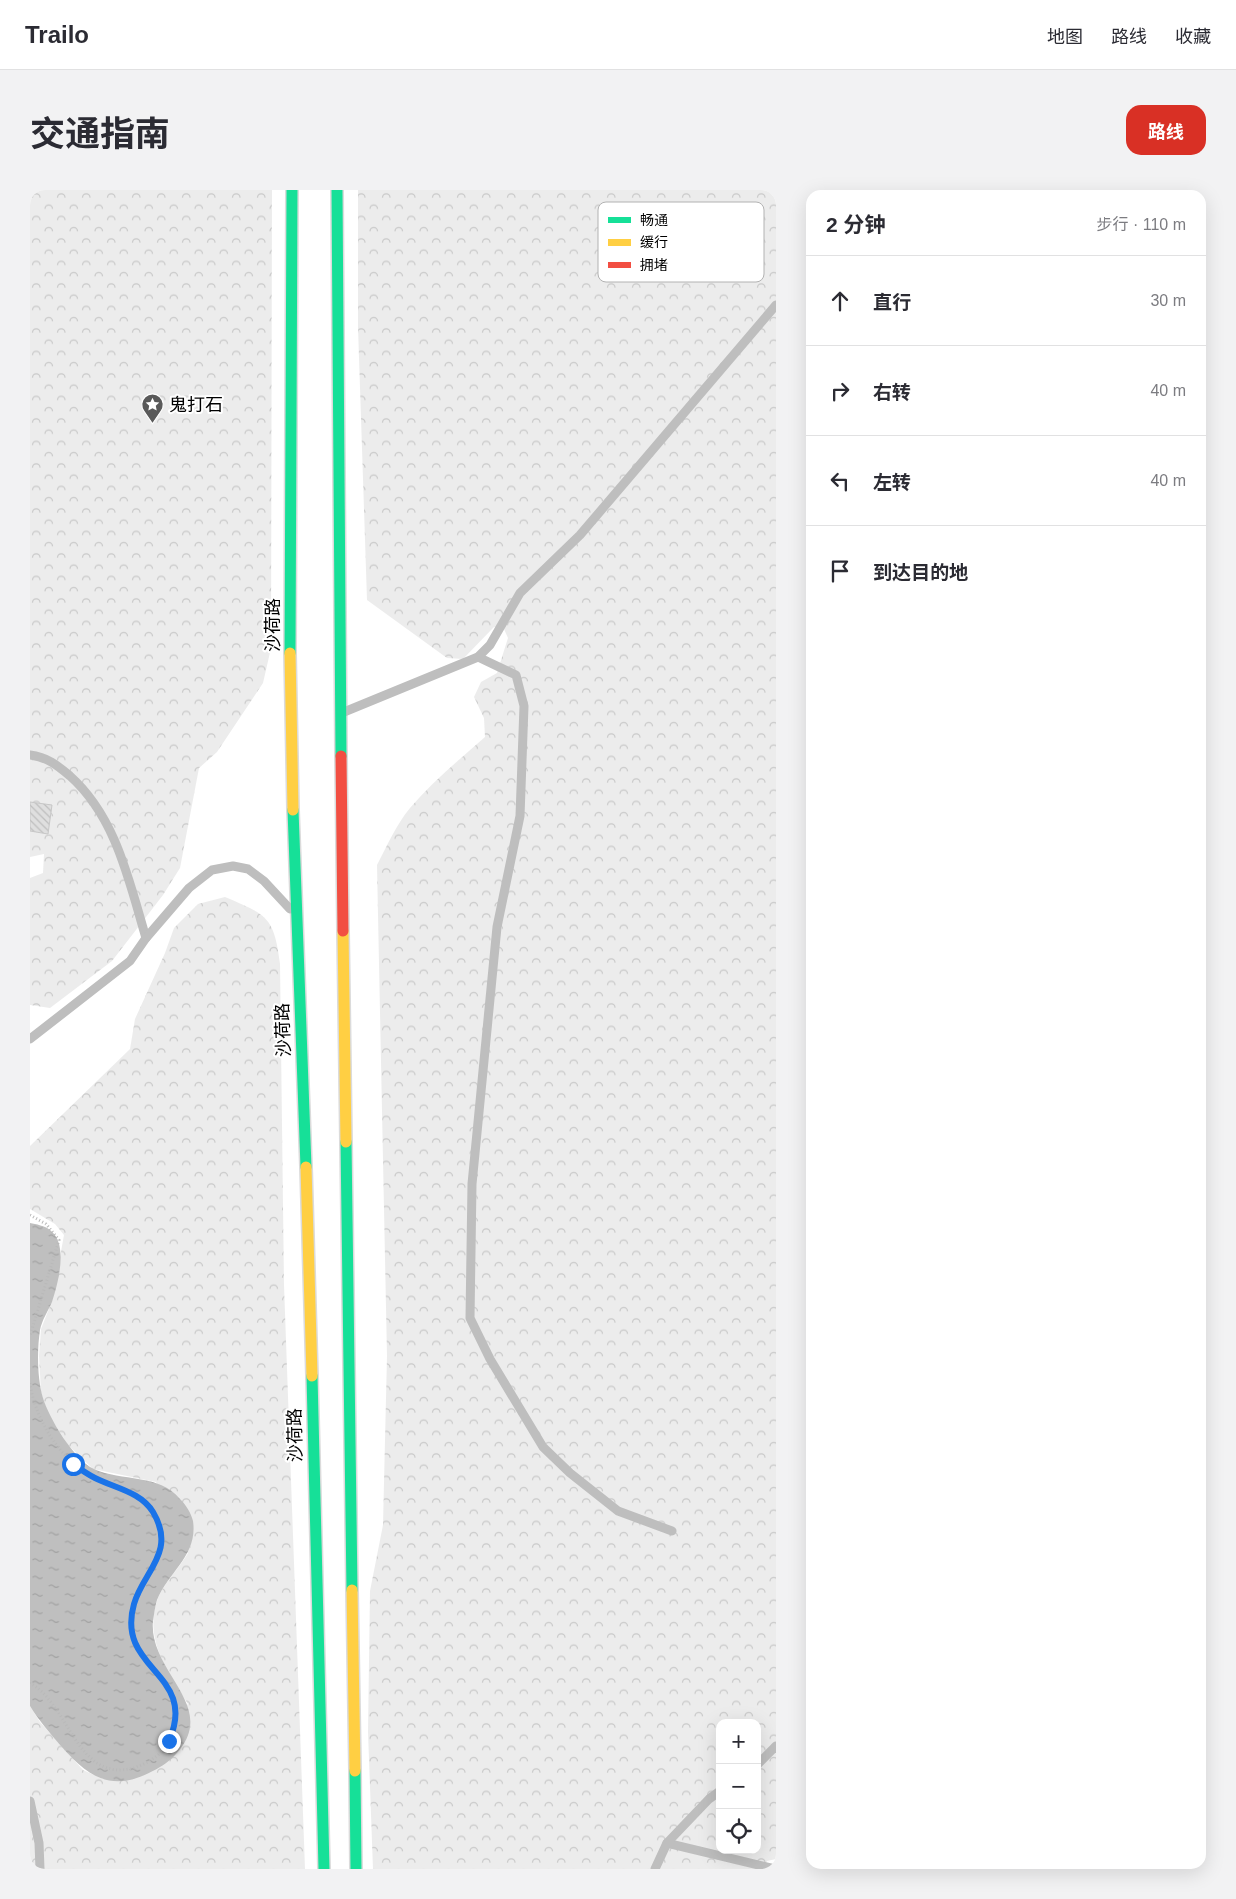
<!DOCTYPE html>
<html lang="zh">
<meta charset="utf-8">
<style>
:root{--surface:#fff;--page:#f2f2f3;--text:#2b2b33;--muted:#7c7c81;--line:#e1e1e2;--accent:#d93025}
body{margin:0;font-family:Arial,"Noto Sans SC",sans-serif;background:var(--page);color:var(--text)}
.controls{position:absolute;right:15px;bottom:15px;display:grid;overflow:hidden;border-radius:10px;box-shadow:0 5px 20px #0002}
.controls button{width:45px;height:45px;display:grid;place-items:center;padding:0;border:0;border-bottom:1px solid var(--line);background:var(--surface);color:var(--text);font:25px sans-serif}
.stop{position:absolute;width:15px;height:15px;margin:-11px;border:4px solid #1a73e8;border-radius:50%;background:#fff}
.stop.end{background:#1a73e8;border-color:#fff;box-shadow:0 1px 5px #0008}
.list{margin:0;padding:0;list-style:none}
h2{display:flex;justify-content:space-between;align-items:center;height:65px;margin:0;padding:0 20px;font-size:21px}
h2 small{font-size:16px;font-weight:400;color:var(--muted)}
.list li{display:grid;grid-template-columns:32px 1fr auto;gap:15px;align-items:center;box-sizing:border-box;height:90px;padding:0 20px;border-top:1px solid var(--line)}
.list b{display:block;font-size:19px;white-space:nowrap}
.list em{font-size:16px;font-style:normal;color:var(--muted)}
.icon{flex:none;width:28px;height:28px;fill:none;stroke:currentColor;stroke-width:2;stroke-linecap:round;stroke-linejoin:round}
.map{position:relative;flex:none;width:746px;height:1679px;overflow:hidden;border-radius:15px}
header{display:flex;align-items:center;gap:30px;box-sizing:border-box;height:70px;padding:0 25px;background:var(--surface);border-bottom:1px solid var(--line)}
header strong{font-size:24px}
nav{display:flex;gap:28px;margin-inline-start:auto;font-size:18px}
.intro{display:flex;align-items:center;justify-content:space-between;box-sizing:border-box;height:120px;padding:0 30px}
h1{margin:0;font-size:35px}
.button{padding:12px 22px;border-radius:15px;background:var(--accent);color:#fff;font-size:18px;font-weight:700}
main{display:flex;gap:30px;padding:0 30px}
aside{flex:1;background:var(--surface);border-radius:15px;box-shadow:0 5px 20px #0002}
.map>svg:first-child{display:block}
.forest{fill:url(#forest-crowns);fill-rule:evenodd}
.water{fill:url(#water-ripples)}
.building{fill:url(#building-back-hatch);stroke:#c7c7c7}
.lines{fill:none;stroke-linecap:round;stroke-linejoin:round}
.fast-casing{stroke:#dbdbdb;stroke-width:14}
.slow-casing{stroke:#dbdbdb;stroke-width:14}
.jam-casing{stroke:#dbdbdb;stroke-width:14}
.path{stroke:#b9b9b9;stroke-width:3;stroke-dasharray:1 2.5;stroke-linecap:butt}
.lane{stroke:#bebebe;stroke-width:9}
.fast{stroke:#16e098;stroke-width:11}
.slow{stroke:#ffcf43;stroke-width:11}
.jam{stroke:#f24e42;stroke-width:11}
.route{stroke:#1a73e8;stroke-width:6}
.labels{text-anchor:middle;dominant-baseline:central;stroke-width:4;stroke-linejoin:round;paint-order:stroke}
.poi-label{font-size:18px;fill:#000;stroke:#fff;text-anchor:start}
.street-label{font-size:18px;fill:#000;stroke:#fff}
.key{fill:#fff;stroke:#b2b2b2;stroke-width:1}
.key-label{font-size:14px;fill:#000}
</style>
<header>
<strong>Trailo</strong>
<nav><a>地图</a><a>路线</a><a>收藏</a></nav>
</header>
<div class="intro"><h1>交通指南</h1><a class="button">路线</a></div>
<main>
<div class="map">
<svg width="746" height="1679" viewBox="0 0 746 1679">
<defs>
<pattern id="forest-crowns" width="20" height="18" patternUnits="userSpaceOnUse" patternTransform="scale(1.25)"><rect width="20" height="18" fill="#ececec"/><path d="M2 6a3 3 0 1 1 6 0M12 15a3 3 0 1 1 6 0" fill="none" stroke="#c9c9c9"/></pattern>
<pattern id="water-ripples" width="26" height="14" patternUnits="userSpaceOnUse" patternTransform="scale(1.25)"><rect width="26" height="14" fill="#bfbfbf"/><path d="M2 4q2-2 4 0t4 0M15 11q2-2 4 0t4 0" fill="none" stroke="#a2a2a2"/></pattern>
<pattern id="building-back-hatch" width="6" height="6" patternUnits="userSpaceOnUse" patternTransform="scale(1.25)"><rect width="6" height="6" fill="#dfdfdf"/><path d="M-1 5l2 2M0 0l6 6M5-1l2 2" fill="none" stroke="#bebebe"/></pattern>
</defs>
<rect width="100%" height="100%" fill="#fff"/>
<g class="forest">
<path d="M 0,0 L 242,0 L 241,458 L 233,493 L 187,562 L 169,578 L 150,678 L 133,705 L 82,771 L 20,818 L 0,815 L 0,688 L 13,683 L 14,664 L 0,667 Z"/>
<path d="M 328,0 L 746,0 L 746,1669 L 737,1671 L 735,1679 L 343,1679 L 338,1542 L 340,1401 L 353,1335 L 357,1166 L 347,675 C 357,656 366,635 380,618 C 402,592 429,570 455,547 L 454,528 L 444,507 L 451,492 L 467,483 L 478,448 L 474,439 L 464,437 L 433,469 L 417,468 L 337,410 L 328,137 ZM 690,1533 L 727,1533 L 727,1660 L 690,1660 Z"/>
<path d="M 195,707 C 237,725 244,726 250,774 L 254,1095 L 275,1679 L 0,1679 L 0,1516 L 10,1532 L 53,1580 L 73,1589 L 158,1514 C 138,1484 114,1449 127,1411 C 131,1397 150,1377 158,1363 L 126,1292 L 63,1279 L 38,1255 L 18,1224 L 11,1202 L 9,1166 L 11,1139 L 22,1111 L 34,1045 L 25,1034 L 0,1019 L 0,956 L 100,859 L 105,829 L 135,763 L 144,738 L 168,714 Z"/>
</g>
<path class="water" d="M 0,1033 C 6,1034 15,1036 20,1040 C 39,1054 28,1093 22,1112 C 18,1121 12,1130 10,1140 C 7,1160 7,1188 13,1208 C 19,1228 44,1270 64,1279 C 92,1292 129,1283 150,1309 C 156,1315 161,1323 163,1331 C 168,1365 139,1381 127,1410 C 125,1416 124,1425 123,1431 C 119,1472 165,1503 160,1537 C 158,1553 144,1569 130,1577 C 87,1603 62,1592 31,1556 C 20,1543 9,1531 0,1516 Z"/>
<path class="building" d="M 0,612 L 22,615 L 18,644 L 0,641 Z"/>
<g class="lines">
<defs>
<g id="fast">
<path d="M 307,0 L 311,566"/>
<path d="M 260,463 L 262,0"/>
<path d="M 263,620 L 276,977"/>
<path d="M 316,952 L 322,1400"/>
<path d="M 282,1186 L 294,1679"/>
<path d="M 325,1581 L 326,1679"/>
</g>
<g id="slow">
<path d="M 260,463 L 263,620"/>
<path d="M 313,741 L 316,952"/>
<path d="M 276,977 L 282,1186"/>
<path d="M 322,1400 L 325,1581"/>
</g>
<path id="jam" d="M 311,566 L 313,741"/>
</defs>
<use href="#fast" class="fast-casing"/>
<use href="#slow" class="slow-casing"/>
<use href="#jam" class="jam-casing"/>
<g class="path">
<path d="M 0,1025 L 16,1034 L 29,1050 L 0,1146"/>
<path d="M 0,1193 C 5,1230 32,1273 66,1289 C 86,1298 113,1302 124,1323 C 148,1370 95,1396 103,1441 C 108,1476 141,1487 146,1514 C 149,1529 143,1545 135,1557 C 128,1568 115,1574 104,1578 C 46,1593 40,1515 0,1493"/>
</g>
<g class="lane">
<path d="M 448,467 L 486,485 L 494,516 L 490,626 L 467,737 L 442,994 L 440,1128 L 460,1169 L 513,1257 L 540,1283 L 588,1321 L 642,1341"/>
<path d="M 314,522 L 448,467 L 460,455 L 490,403 L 550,345 L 746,115"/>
<path d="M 0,565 C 17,567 27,575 40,586 C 86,627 99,691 116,748"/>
<path d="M 0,849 L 100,771 L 116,748 L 159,698 L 182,680 L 203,676 L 218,679 L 234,691 L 260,719"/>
<path d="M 727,1575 L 746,1556"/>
<path d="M 0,1611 L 9,1653 L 10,1679"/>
<path d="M 637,1653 L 745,1679"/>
<path d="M 625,1679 L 637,1653 L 679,1609 L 690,1601"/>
</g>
<use href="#fast" class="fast"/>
<use href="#slow" class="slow"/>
<use href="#jam" class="jam"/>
</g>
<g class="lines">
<path class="route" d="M 43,1274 C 50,1279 57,1284 65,1288 C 85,1298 111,1302 123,1322 C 147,1362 113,1382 104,1414 C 85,1481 169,1482 139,1551"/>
</g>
<defs>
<symbol id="sight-pin" viewBox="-11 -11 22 30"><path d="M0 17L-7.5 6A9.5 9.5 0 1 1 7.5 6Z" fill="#595959" stroke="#fff"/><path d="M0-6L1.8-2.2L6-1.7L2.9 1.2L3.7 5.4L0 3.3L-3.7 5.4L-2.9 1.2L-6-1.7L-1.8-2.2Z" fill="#fff"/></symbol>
</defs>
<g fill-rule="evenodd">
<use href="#sight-pin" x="110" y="202" width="25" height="34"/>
</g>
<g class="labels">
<g class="poi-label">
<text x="139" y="215">鬼打石</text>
</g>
<g class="street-label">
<text transform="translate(243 435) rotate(-90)">沙荷路</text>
<text transform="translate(253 840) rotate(-92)">沙荷路</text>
<text transform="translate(265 1245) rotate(-91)">沙荷路</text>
</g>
</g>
<rect x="568" y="12" width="166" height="80" rx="8" class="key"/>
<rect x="578" y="27" width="23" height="6" fill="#16e098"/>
<rect x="578" y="49" width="23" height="7" fill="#ffcf43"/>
<rect x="578" y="72" width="23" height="6" fill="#f24e42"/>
<g class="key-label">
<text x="610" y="35">畅通</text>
<text x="610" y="57">缓行</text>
<text x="610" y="80">拥堵</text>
</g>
</svg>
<div class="controls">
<button>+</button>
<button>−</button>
<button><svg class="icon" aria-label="locate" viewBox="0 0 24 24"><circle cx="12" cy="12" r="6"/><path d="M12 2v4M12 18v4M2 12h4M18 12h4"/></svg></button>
</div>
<div class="stop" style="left:43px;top:1274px"></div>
<div class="stop end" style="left:139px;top:1551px"></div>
</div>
<aside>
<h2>2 分钟<small>步行 · 110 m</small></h2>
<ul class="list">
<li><svg class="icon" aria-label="ahead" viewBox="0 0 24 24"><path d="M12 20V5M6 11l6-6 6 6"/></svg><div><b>直行</b></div><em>30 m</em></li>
<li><svg class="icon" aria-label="right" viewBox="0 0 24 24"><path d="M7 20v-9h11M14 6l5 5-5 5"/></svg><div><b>右转</b></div><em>40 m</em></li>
<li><svg class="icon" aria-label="left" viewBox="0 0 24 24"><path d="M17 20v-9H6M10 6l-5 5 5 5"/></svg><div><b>左转</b></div><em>40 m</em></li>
<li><svg class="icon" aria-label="arrive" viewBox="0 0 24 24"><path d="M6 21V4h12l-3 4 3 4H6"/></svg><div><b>到达目的地</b></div></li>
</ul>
</aside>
</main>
